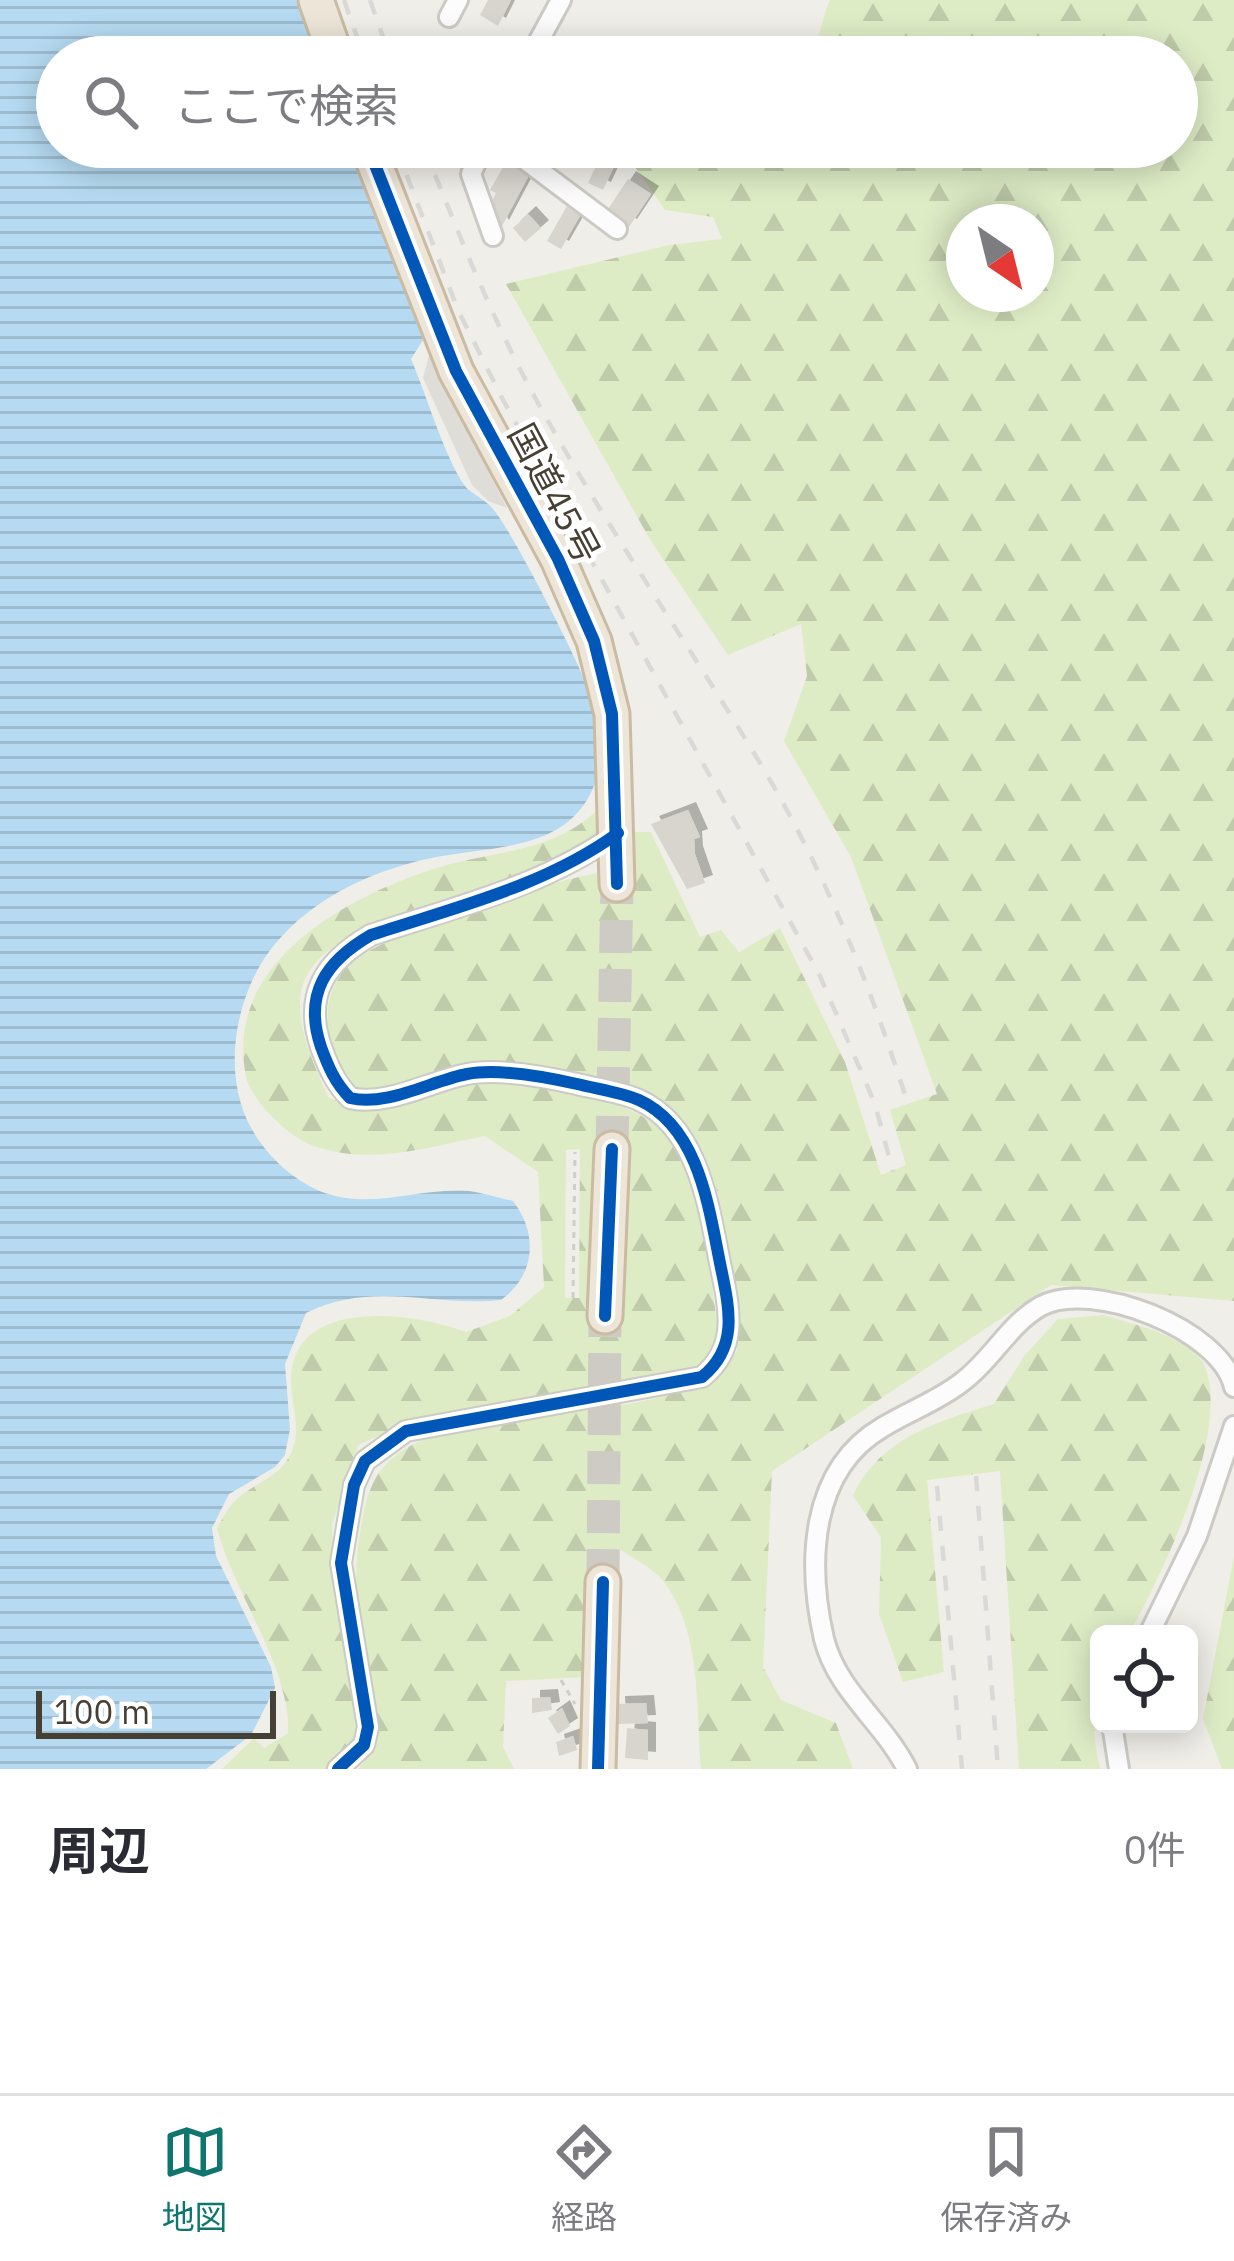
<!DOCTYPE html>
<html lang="ja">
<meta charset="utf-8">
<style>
:root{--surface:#fff;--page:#f7f7f7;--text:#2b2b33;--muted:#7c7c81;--line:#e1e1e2;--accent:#0f766e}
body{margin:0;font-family:"IBM Plex Sans","Noto Sans JP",sans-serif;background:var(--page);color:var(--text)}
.controls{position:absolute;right:36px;bottom:36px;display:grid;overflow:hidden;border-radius:18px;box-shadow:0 6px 30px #0003}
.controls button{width:108px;height:108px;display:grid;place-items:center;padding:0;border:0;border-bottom:3px solid var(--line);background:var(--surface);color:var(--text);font:60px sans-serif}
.compass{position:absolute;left:946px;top:204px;width:108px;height:108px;border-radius:50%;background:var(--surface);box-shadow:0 6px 30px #0003;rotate:145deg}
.scale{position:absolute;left:36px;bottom:30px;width:240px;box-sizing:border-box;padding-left:12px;border:6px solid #463f34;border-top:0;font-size:33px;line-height:42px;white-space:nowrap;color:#463f34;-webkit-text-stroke:9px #fff;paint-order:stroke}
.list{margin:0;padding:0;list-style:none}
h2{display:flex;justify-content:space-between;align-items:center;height:156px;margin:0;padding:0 48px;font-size:51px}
h2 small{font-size:39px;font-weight:400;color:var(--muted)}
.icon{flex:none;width:66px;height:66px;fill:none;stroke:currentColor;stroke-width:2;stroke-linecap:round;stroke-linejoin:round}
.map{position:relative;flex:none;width:1234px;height:1769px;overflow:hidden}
.search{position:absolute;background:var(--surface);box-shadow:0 6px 30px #0003;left:36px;right:36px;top:36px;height:132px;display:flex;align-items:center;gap:30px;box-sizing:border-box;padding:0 42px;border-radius:66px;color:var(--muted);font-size:45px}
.sheet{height:324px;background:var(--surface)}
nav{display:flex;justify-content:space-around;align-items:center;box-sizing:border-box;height:168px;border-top:3px solid var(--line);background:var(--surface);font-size:33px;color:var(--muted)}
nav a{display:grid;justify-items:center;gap:6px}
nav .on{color:var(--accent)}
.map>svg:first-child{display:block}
.forest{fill:url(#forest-firs);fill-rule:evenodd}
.parking{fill:#dfddd8}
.water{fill:url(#water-rules)}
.building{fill:#d8d5cf;filter:url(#shadow)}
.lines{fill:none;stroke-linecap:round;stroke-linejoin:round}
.highway-tunnel{stroke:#cecbc4;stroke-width:33;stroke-dasharray:33 16;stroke-linecap:butt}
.street-casing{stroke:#cccac4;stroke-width:24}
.highway-casing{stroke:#cabba2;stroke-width:39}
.path{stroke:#d1cec9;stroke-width:3;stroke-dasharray:6 6;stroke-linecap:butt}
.street{stroke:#fdfcfc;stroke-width:18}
.highway{stroke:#ece5d8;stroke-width:33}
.rail{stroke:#d9d9d8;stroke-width:4.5;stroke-dasharray:15 15;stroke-linecap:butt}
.cycleway-casing{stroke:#fff;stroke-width:20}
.cycleway{stroke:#0057b8;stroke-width:12}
.labels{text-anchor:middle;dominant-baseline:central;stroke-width:10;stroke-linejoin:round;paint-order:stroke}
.street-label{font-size:36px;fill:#463f34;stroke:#fff}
</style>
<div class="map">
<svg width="1234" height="1769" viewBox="0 0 1234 1769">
<defs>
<pattern id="forest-firs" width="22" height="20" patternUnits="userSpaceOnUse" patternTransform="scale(3)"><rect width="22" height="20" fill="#deecc6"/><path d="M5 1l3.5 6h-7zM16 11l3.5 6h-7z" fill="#c0cbab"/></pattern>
<pattern id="water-rules" width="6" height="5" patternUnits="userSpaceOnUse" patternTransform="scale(3)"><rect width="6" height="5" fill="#b5daf1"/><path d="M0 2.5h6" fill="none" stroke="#9dbccf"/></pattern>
<filter id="shadow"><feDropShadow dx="8" dy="-8" stdDeviation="0" flood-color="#0004"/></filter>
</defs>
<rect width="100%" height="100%" fill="#f0eee8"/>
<g class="forest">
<path d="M 830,0 L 1234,0 L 1234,1301 L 1051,1285 L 772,1471 L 763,1667 L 781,1700 L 836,1723 L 853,1769 L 701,1769 C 696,1709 702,1633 664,1582 C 654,1568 632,1558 618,1548 L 590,1576 L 587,1677 L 506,1681 L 503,1747 L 514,1769 L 358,1769 C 395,1730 369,1686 361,1640 C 354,1599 354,1562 362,1521 C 365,1501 372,1478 387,1463 C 463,1388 682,1438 737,1351 C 731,1278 731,1172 678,1114 C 655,1088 593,1074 559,1073 C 492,1070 425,1096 358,1090 C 341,1078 339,1063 332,1044 C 323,1018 327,988 347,967 C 378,933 555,879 604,872 L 628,832 L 651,832 L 700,937 L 721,930 L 739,952 L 780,928 L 845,1062 L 881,1175 L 906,1165 L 890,1110 L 937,1094 L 851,857 L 784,741 L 807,676 L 801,624 L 728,655 L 652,543 L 506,284 L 669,245 L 722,239 L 713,217 L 665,210 L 621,147 L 1177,147 L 1177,57 L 807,57 C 821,43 821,18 830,0 ZM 964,222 L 1036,222 L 1036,294 L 964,294 Z"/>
<path d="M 599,808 L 599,831 C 578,848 554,863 529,875 C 470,903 304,918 300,1001 C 299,1035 315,1066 328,1097 L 358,1111 C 394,1102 437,1083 473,1082 C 523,1081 642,1096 670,1140 C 705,1194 709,1273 719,1335 L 717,1357 L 698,1373 L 417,1419 L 358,1445 L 332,1525 L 336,1607 L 360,1717 L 354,1741 L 326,1769 L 222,1769 L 254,1738 L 264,1748 L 288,1733 C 291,1668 234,1594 217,1528 C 223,1518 229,1505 238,1498 C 258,1481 281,1477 292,1451 C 302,1426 290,1403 291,1378 C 294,1296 414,1312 466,1332 L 510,1316 L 544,1287 L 538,1172 L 485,1136 C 428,1147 371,1166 314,1146 C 291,1139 250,1100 246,1076 C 223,965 343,899 430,870 C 488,850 553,855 599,808 ZM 580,1149 L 579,1298 L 565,1298 L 566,1150 Z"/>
<path d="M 1104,1315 C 1137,1326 1179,1333 1203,1362 C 1234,1426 1163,1573 1129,1634 L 1099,1634 C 1099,1675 1087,1733 1101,1769 L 1019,1769 L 1000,1471 L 927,1480 L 944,1672 L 903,1682 L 879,1614 L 881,1537 L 853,1496 C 879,1438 939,1421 994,1404 L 1025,1355 L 1058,1319 Z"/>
<path d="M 1234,1556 L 1234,1769 L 1222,1769 L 1203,1719 Z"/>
</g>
<path class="parking" d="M 429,355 L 507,508 L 488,501 L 472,485 L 423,378 Z"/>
<path class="water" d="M 0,0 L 296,0 L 317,57 L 57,57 L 57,147 L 350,147 L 423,340 L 411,359 C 427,396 443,453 464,485 C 471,494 485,499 492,508 C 509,525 577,658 586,684 C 594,706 604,751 598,774 C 577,849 504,845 442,856 C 367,869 285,909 252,981 C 235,1019 229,1063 241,1104 C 252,1142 287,1179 325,1193 C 374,1210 419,1187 469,1191 C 483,1193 499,1198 513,1201 C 538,1233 536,1275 501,1300 C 432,1307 372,1280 306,1313 L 285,1364 L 290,1429 L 285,1455 L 275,1467 L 229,1494 L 212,1528 L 216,1556 L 271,1667 L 275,1688 L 251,1735 L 206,1769 L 0,1769 Z"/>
<g class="building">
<path d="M 488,0 L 511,0 L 498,26 L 480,15 Z"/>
<path d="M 543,147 L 568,147 L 554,169 L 536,158 Z"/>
<path d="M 602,153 L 617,160 L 603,190 L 588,183 Z"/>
<path d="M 506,162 L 529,175 L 501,228 L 488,208 L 496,193 L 490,190 Z"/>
<path d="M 628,179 L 651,194 L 629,227 L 606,212 Z"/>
<path d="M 567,206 L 581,214 L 561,249 L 547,241 Z"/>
<path d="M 528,214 L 541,228 L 525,242 L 513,228 Z"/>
<path d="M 688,810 L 700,837 L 694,839 L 695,854 L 705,883 L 687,889 L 651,824 Z"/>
<path d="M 550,1697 L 552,1710 L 532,1713 L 532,1698 Z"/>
<path d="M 646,1703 L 648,1723 L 618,1724 L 617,1704 Z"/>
<path d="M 562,1708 L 570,1726 L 558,1734 L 548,1718 Z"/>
<path d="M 627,1728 L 648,1730 L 648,1760 L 625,1758 Z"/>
<path d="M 573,1736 L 577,1750 L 559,1756 L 556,1742 Z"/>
</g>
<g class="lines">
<g class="highway-tunnel">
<path d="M 612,1149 L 617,884"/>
<path d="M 603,1582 L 605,1316"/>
</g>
<defs>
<g id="street">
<path d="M 449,17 L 458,0"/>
<path d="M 530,57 L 561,0"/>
<path d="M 483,147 L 471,174 L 493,236"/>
<path d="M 508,147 L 617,229"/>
<path d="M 1149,1634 L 1197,1536 L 1234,1426"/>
<path d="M 1112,1724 L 1119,1769"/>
<path d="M 338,1769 L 364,1745 L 368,1727 L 341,1563 L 354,1485 L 365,1461 L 406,1431 L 702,1377 C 738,1348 730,1311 721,1268 C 709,1210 700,1128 639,1100 C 621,1092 597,1089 577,1084 C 546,1077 498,1068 467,1074 C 431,1081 386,1107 350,1098 C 335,1083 328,1066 321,1047 C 303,994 326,961 371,935 C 455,907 544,886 616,834"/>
<path d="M 907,1769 C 884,1723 837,1691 824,1639 C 807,1564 809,1470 883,1427 C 909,1411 938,1401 962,1382 C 991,1361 1009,1324 1041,1306 C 1091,1279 1221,1329 1234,1387"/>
</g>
<g id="highway">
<path d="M 316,0 L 336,57"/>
<path d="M 368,147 L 456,371 L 558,559 L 594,641 L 612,714 L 617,884"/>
<path d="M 605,1316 L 612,1149"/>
<path d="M 598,1769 L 603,1582"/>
</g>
</defs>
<use href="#street" class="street-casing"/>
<use href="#highway" class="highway-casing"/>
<g class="path">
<path d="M 573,1298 L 575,1152"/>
<path d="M 561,1680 L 575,1704"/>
</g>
<use href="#street" class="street"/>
<use href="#highway" class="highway"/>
<g class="rail">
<path d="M 344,0 L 364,57"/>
<path d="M 370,0 L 390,57"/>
<path d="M 396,147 L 458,310 L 502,398 L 820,976 L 875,1104 L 893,1172"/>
<path d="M 424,147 C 460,237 495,327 543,412 C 611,534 691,648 763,768 C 826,874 870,985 907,1101"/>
<path d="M 976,1476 L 998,1769"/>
<path d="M 937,1486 L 962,1769"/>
</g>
<defs>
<g id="cycleway">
<path d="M 368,147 L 456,371 L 558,559 L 594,641 L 612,714 L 617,884"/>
<path d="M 605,1316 L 612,1149"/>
<path d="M 338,1769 L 364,1745 L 368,1727 L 341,1563 L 354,1485 L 365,1461 L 406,1431 L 702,1377 C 738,1348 730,1311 721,1268 C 709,1210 700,1128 639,1100 C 621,1092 597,1089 577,1084 C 546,1077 498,1068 467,1074 C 431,1081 386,1107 350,1098 C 335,1083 328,1066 321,1047 C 303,994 326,961 371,935 C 456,907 545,886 618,833"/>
<path d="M 598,1769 L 603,1582"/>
</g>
</defs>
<use href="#cycleway" class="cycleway-casing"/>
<use href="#cycleway" class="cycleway"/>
</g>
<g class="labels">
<g class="street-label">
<text transform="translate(555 493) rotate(62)">国道45号</text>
</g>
</g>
</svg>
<div class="controls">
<button><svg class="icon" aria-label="locate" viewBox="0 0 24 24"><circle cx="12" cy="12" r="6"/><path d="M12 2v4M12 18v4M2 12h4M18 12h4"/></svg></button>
</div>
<svg class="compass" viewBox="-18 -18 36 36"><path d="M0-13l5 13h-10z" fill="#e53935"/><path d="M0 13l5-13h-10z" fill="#7c7c81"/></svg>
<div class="scale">100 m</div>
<div class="search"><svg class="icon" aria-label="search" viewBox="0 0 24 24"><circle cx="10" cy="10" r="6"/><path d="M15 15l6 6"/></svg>ここで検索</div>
</div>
<section class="sheet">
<h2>周辺<small>0件</small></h2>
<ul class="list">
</ul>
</section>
<nav>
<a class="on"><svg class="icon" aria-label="map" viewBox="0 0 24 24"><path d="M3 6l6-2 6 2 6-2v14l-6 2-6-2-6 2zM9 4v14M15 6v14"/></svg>地図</a>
<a><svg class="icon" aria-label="directions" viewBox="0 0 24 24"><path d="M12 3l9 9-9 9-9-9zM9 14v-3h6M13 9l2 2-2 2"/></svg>経路</a>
<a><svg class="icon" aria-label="saved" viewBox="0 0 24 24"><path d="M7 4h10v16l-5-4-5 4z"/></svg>保存済み</a>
</nav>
